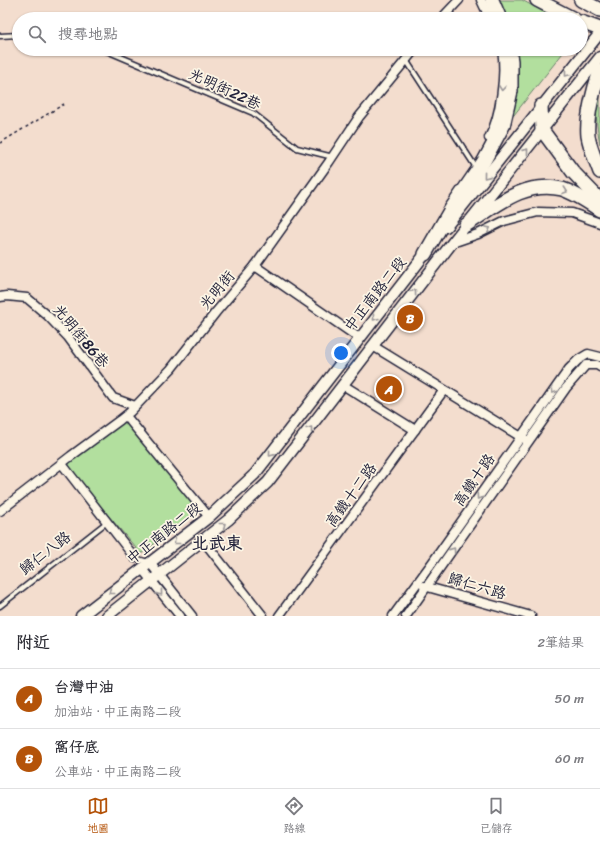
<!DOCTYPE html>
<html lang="zh-TW">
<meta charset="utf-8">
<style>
:root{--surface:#fff;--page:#f2f2f3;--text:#2b2b33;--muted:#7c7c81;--line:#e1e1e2;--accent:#b45309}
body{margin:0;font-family:Sriracha,"LXGW WenKai TC",sans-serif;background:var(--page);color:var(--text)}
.you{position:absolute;left:341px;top:353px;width:14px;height:14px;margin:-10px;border:3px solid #fff;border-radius:50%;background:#1a73e8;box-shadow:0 0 0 6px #1a73e833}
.badge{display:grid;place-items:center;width:26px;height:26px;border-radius:50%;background:var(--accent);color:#fff;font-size:13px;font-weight:700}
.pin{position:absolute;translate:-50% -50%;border:2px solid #fff;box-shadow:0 1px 4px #0006}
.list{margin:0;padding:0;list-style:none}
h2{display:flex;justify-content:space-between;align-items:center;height:52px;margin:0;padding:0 16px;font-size:17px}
h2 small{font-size:13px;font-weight:400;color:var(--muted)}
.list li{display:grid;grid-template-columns:26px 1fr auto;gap:12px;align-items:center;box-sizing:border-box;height:60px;padding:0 16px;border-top:1px solid var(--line)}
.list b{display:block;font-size:15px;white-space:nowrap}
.list p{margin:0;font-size:13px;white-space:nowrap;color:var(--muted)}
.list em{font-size:13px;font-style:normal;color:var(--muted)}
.icon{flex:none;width:22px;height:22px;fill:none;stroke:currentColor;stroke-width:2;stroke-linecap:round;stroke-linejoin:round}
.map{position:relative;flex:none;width:600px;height:616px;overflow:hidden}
.search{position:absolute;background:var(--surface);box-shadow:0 1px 3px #0004;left:12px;right:12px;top:12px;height:44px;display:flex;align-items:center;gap:10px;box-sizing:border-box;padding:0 14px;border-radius:22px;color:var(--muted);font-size:15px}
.sheet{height:172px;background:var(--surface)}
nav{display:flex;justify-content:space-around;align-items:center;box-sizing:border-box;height:56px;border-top:1px solid var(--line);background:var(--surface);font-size:11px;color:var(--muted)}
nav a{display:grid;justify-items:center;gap:2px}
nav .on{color:var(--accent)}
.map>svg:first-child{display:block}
.green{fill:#b2df9e;stroke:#6a806c}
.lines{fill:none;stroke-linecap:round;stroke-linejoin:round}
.service-casing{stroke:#22223b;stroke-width:7}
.minor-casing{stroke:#22223b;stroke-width:11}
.tertiary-casing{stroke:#22223b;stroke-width:13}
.trunk-casing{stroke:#22223b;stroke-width:16}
.path{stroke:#22223b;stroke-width:1.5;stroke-dasharray:3 3;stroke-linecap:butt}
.service{stroke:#fcf5e5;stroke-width:4}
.minor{stroke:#fcf5e5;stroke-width:8}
.tertiary{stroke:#fcf5e5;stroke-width:10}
.trunk{stroke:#fcf5e5;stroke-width:13}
.oneway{stroke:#9a9698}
.labels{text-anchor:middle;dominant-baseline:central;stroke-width:3.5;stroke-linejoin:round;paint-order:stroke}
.street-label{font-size:15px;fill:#22223b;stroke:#fcf5e5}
.quarter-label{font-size:17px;font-weight:bold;fill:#22223b;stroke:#fcf5e5}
</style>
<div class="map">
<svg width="600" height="616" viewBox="0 0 600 616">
<rect width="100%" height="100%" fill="#f3ddce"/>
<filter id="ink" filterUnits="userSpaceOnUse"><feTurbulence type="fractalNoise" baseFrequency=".025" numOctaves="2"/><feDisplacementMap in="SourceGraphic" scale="8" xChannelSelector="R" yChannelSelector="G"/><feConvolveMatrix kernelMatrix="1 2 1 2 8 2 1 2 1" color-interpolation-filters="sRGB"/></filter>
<g filter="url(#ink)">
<g class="green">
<path d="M 499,0 L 522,0 L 556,19 L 507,19 Z"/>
<path d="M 514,49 L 566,49 L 510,120 Z"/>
<path d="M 600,94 L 600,144 C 597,128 594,109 600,94 Z"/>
<path d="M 120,420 L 131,421 L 198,511 L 141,554 L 68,468 L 71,456 Z"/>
</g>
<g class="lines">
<defs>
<g id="service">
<path d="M 0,36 L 19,35"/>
<path d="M 102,49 L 253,113 L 297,148 L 333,157"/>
<path d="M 406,60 L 475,166"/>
<path d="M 135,558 L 148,562"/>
<path d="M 0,606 L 107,522"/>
</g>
<g id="minor">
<path d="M 481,0 L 490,19"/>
<path d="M 441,19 L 459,0"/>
<path d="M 489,138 C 501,116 506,73 502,49"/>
<path d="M 452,243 L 478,234 L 504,221 L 538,212 L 572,213 L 600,223"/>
<path d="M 255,266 L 359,338"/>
<path d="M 0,297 L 7,296 L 27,298 L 47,315 L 68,337 L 113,398 L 135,406"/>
<path d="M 373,346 L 526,440"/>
<path d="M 343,385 L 415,430"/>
<path d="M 126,416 L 209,517"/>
<path d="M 62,464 L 135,558"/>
<path d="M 0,511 L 71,456 L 120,420 L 130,412 L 171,369 L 216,312 L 255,266 L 329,162 L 359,117 L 415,49"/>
<path d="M 203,540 L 263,616"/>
<path d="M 150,563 L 192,616"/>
<path d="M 142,569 L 180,616"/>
<path d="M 424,586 L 531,616"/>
<path d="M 279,616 L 444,390"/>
<path d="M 393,616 L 432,563 L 569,369 L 578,360 L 588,354 L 600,357"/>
<path d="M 406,616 L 566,388 L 586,365 L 597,365 L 600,367"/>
</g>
<g id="tertiary">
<path d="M 446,227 L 600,33"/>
<path d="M 81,616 L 209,517 L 255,474 L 429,249"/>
<path d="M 107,616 L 228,520 L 268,482 L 452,243 L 600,57"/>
</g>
<g id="trunk">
<path d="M 492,0 L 500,19"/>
<path d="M 537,0 L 574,19"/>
<path d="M 581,0 L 600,10"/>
<path d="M 581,22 L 600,29"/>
<path d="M 600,71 C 594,88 586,117 588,136 C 590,148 596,161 600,172"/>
<path d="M 541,106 L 542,130 L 573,172 L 600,200"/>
<path d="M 466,225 C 496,206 524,180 562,189 C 575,193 588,202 600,210"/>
<path d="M 425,254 L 451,209 L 484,161 L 503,126 L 511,91 L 511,61 L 509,49"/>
</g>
</defs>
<use href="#service" class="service-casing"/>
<use href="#minor" class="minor-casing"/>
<use href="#tertiary" class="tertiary-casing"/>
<use href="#trunk" class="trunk-casing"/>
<path class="path" d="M 0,143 L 64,104"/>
<use href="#service" class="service"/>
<use href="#minor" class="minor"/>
<use href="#tertiary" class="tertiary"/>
<use href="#trunk" class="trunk"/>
</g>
<defs><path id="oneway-chevron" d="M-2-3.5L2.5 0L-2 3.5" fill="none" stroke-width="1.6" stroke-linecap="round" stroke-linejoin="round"/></defs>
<g class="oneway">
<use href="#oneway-chevron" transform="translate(567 74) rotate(128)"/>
<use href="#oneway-chevron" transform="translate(502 88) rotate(96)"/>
<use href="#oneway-chevron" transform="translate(526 151) rotate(-51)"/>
<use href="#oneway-chevron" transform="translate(486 176) rotate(129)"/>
<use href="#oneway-chevron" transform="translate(565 191) rotate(19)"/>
<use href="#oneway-chevron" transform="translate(488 229) rotate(-26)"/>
<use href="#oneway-chevron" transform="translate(414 292) rotate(-53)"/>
<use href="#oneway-chevron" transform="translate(375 318) rotate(128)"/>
<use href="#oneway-chevron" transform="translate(554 391) rotate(125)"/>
<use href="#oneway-chevron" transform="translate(310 429) rotate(-52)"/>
<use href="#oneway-chevron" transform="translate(271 454) rotate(129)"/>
<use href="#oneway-chevron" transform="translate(479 497) rotate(125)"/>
<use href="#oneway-chevron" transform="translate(223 525) rotate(-38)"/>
<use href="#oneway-chevron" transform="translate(176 542) rotate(142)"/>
<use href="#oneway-chevron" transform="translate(453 550) rotate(-55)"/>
<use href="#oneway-chevron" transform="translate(111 592) rotate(142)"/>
<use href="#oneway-chevron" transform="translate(160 593) rotate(51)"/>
</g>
</g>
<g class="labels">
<g class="street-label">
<text transform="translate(225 89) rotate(25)">光明街22巷</text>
<text transform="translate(217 290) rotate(-50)">光明街</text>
<text transform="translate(375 294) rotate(-52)">中正南路二段</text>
<text transform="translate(81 336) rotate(50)">光明街86巷</text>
<text transform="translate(474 480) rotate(-55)">高鐵十路</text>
<text transform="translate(351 495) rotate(-54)">高鐵十二路</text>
<text transform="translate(164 533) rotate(-38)">中正南路二段</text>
<text transform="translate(45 553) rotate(-38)">歸仁八路</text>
<text transform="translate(477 586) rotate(16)">歸仁六路</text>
</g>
<g class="quarter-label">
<text x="217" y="543">北武東</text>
</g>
</g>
</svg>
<div class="you"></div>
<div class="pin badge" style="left:389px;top:389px">A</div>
<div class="pin badge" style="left:410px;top:318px">B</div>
<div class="search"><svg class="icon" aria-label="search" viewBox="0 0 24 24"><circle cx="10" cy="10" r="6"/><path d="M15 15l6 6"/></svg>搜尋地點</div>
</div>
<section class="sheet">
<h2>附近<small>2筆結果</small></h2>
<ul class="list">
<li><span class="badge">A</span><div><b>台灣中油</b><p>加油站 · 中正南路二段</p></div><em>50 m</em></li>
<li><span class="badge">B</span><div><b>窩仔底</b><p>公車站 · 中正南路二段</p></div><em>60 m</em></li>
</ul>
</section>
<nav>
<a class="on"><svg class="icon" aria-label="map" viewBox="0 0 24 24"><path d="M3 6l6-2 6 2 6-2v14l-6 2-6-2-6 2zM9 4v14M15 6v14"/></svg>地圖</a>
<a><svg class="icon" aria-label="directions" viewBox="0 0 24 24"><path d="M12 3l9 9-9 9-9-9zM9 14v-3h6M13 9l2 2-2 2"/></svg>路線</a>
<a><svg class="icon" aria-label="saved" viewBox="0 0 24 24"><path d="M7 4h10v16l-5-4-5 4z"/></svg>已儲存</a>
</nav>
